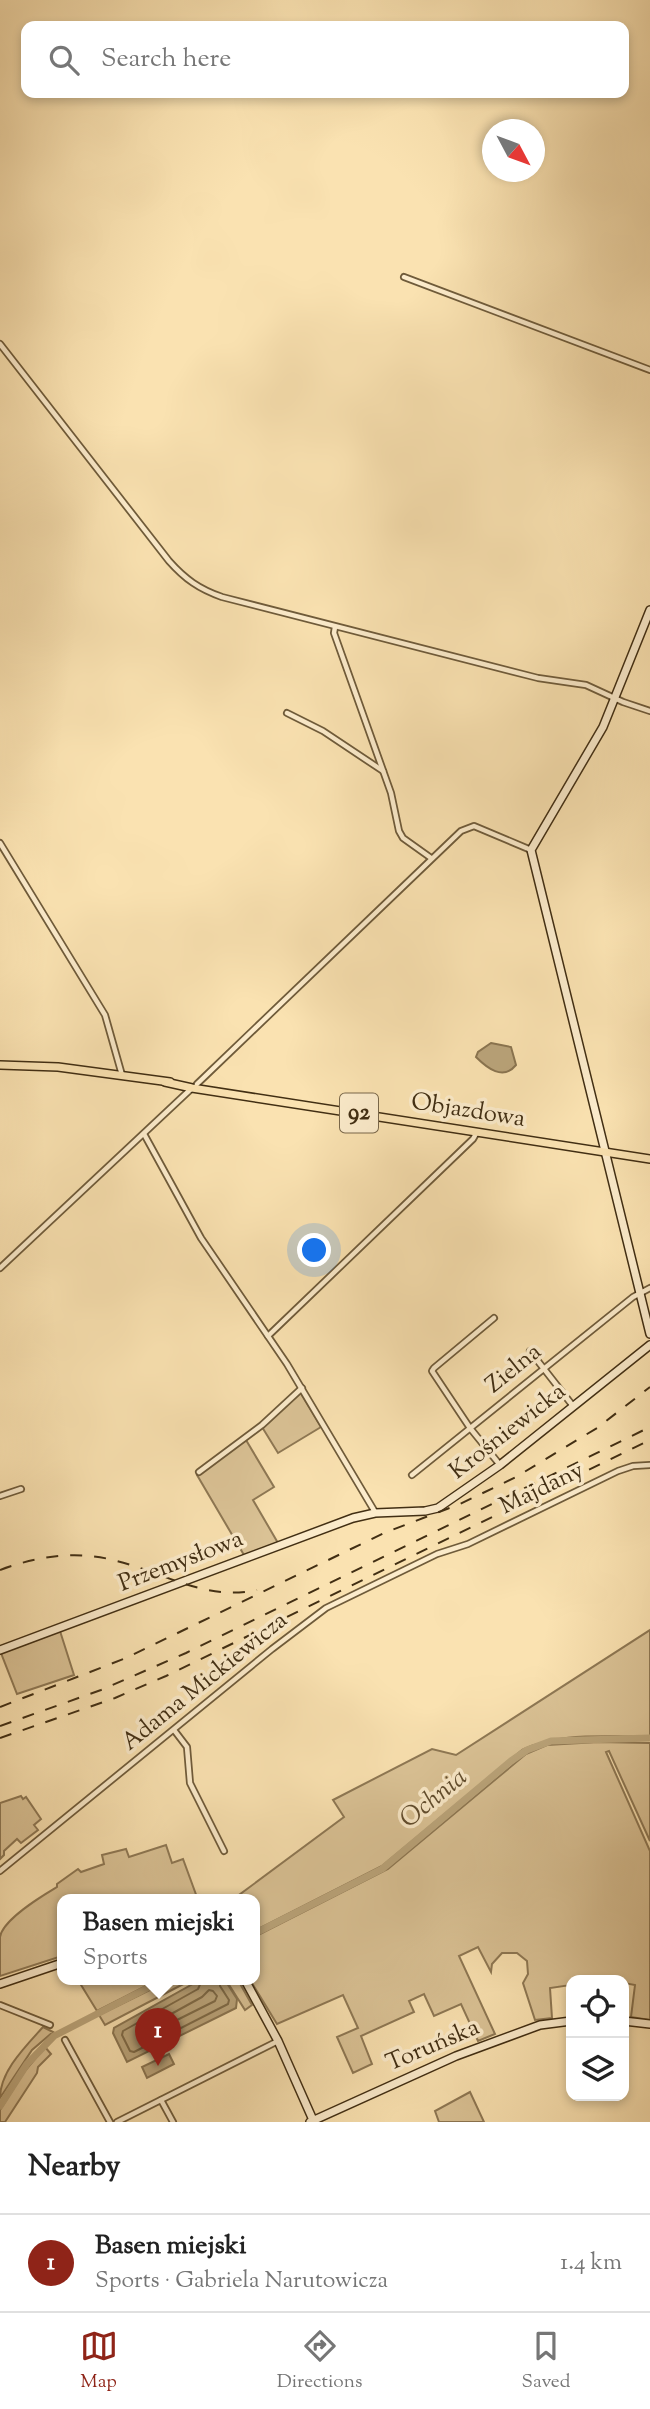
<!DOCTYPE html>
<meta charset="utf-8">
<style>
:root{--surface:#fff;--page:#f2f2f2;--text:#222;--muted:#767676;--line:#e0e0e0;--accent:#8f2418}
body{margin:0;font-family:"Sorts Mill Goudy",serif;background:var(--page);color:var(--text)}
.controls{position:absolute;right:21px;bottom:21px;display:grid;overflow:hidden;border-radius:14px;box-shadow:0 4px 10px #0003}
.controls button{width:63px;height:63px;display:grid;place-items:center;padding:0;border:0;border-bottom:2px solid var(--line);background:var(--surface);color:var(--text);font:35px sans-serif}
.compass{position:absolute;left:482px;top:119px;width:63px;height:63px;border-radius:50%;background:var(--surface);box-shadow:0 4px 10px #0003;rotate:131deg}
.you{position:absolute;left:315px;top:1251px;width:24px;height:24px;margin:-18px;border:5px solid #fff;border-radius:50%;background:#1a73e8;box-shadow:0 0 0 10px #1a73e833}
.badge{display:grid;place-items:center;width:46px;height:46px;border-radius:50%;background:var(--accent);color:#fff;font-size:23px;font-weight:700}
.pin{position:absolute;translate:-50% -58px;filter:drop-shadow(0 2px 4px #0008)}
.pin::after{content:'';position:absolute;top:37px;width:24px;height:21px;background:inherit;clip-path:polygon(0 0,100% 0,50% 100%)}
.popup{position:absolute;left:57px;top:1894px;width:203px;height:91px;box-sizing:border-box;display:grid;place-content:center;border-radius:14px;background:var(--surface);filter:drop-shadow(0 2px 5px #0005);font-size:23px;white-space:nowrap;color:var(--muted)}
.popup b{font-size:26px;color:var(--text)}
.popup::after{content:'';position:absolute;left:50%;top:100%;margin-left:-14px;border:14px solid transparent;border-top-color:var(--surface)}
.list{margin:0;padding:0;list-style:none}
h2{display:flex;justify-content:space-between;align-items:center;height:91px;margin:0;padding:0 28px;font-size:30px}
h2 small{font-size:23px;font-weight:400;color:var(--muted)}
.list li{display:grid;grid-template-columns:46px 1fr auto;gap:21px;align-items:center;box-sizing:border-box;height:98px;padding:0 28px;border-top:2px solid var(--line)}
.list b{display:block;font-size:26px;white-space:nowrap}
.list p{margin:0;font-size:23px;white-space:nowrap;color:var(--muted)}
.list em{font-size:23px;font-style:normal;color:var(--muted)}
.icon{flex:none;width:38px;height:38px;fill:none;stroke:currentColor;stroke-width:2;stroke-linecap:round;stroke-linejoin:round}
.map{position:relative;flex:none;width:650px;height:2122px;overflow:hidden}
.search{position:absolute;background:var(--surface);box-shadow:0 4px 10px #0003;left:21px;right:21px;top:21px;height:77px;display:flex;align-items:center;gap:18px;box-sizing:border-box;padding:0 24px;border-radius:14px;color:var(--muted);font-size:26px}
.sheet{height:189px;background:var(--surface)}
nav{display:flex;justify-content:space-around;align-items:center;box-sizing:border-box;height:98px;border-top:2px solid var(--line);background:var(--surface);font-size:19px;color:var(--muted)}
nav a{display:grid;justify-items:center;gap:4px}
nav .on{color:var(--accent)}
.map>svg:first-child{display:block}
.green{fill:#dbc396;stroke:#8e7854;stroke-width:2}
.water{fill:#bba57b;stroke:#8a7551;stroke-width:2}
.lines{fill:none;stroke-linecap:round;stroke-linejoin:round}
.shore{stroke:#7e6a47;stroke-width:2}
.stream{stroke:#8a7551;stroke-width:2}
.river{stroke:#bba57b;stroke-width:7}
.street-casing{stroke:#6f5b3a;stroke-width:8}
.secondary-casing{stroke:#412e13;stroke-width:10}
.primary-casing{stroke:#412e13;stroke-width:10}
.street{stroke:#fceccc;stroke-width:4.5}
.secondary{stroke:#fceccc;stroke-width:7}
.primary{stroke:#fae2b1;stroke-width:7}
.rail{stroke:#412e13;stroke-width:2;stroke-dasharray:12 12;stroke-linecap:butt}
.labels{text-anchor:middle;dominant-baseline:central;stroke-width:7;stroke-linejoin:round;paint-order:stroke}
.shield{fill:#fceccc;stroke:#79674a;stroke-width:2}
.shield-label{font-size:23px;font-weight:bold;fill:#412e13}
.street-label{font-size:24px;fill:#412e13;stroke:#fceccc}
.water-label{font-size:26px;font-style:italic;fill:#604c2d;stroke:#fceccc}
</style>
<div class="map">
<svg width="650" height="2122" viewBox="0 0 650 2122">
<rect width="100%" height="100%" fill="#fae2b1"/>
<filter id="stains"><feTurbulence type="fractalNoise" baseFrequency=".00286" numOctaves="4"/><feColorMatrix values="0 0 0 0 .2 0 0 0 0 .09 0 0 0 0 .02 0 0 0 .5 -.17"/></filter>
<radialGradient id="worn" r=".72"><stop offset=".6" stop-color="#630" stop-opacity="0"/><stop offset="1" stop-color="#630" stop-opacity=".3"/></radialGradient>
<g class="green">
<path d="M 300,1392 L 321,1427 L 278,1453 L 262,1427 Z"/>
<path d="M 246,1440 L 274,1487 L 253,1500 L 278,1543 L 244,1555 L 197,1475 Z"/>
<path d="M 650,1630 L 650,1736 C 608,1738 561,1731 522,1750 L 382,1866 L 254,1931 L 254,1900 L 237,1900 L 239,1895 L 344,1817 L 333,1800 L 432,1749 L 456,1755 Z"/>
<path d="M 60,1631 L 74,1675 L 17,1694 L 1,1653 Z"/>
<path d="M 598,1742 L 650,1743 L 650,1841 L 609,1751 L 606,1752 L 650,1851 L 650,2020 L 631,2017 L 635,1985 L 624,1983 L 624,1980 L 571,1980 L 571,1985 L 550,1988 L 552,2018 L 535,2020 L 523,1983 L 528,1974 L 527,1961 L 517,1953 L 502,1953 L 492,1964 L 491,1972 L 478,1947 L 459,1956 L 495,2034 L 478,2041 L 461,2004 L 434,2016 L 424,1994 L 409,2001 L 414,2012 L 361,2036 L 372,2064 L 353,2073 L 337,2037 L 358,2028 L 343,1995 L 277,2024 L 250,1980 L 254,1980 L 254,1937 L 388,1869 L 526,1754 L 547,1745 Z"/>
<path d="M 21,1796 L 23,1799 L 26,1797 L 41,1819 L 34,1825 L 38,1830 L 21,1843 L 17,1839 L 4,1851 L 4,1855 L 0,1859 L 0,1803 Z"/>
<path d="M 166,1845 L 172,1863 L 183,1859 L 198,1900 L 62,1900 L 62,1956 L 0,1976 C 0,1964 0,1949 0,1937 C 3,1919 42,1896 57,1887 L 57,1884 L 78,1869 L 81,1872 L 104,1864 L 102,1855 L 126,1849 L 129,1857 Z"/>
<path d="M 78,1980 L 158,1980 L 97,2011 Z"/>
<path d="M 170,1980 L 191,1980 L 105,2025 L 99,2015 Z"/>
<path d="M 226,1980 L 238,1980 L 252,2005 L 245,2010 Z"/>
<path d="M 43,2027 L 53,2032 L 32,2050 L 0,2098 C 0,2071 26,2046 43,2027 Z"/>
<path d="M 45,2047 L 51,2054 L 38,2067 L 37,2073 L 5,2122 L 0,2122 L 0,2110 L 24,2072 Z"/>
<path d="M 470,2092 L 484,2122 L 439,2122 L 435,2111 Z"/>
</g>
<g class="water">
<path d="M 491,1043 L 511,1047 L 516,1065 C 503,1081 487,1068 476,1057 L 478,1052 Z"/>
<path d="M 200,1980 L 225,1980 L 237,1999 L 236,2008 L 127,2062 L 113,2033 L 114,2028 Z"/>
<path d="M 169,2054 L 174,2064 L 147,2078 L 142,2067 Z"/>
</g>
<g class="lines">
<g class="shore">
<path d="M 202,1980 L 198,1989 L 123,2031 L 122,2035 L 130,2051 L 134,2052 L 228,2004 L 229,2000 L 220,1986 L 220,1980"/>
<path d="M 209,1990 L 213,1991 L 217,1996 L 215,2001 L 157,2030 L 152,2029 L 153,2024 L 202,1997 Z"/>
</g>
<path class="stream" d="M 650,1738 L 650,1739"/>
<g class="river">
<path d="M 254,1934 L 382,1869 L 511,1761 L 527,1750 L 551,1741 L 650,1738"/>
<path d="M 0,2106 L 27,2064 L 54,2036 L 163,1980"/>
</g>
<defs>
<g id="street">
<path d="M 404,277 L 650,370"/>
<path d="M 0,344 L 169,561 C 185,579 199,589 222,597 L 538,678 L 586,685 L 623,702 L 650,711"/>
<path d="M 335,627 L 334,633 L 391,793 L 399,831 L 403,838 L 431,858"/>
<path d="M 287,713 L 323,731 L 383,771"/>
<path d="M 0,843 L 105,1015 L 122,1075"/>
<path d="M 197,1084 L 461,831 L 474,826 L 531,850"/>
<path d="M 144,1134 L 201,1238 L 287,1364 L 375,1512"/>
<path d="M 0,1268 L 192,1088"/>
<path d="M 494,1318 L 434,1368 L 432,1371 L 470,1428 L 500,1465"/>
<path d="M 268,1336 L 473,1139 L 477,1132"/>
<path d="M 530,1351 L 573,1406"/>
<path d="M 199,1472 L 262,1425 L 302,1388"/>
<path d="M 412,1475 L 633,1297 L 650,1288"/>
<path d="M 0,1496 L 21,1489"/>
<path d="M 174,1730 L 187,1747 L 190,1783 L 224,1851"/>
<path d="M 0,1871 L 272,1649 L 326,1608 L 437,1554 L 468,1544 L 618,1471 L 633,1466 L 650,1465"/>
<path d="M 0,2005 L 50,2025"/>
<path d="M 65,2040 L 110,2122"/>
<path d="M 161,2100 L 173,2122"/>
<path d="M 117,2122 L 278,2041"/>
</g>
<g id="secondary">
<path d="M 650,610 L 603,727 L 531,850 L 650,1334"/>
<path d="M 0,1650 L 353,1518 L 375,1513 L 425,1511 L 438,1508 L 500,1465 L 650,1345"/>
<path d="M 245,1980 L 278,2041 L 313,2120"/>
<path d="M 0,1984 L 62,1963"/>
<path d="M 624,2021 L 650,2024"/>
<path d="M 310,2122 L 456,2056 L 540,2025 L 571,2021"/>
</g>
<g id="primary">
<path d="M 0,1065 L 58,1067 L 170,1082"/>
<path d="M 165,1082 L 192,1088 L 650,1159"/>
</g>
</defs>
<use href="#street" class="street-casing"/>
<use href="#secondary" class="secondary-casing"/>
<use href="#primary" class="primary-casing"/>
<use href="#street" class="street"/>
<use href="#secondary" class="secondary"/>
<use href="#primary" class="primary"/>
<g class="rail">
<path d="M 0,1570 C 38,1556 77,1550 117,1561 C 165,1573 205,1601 257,1590"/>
<path d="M 0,1707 L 126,1658 L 384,1533 L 460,1504 L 516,1477 L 597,1428 L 650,1387"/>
<path d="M 0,1726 L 101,1690 L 186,1653 L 650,1427"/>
<path d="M 0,1738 L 115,1698 L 166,1676 L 650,1440"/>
</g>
</g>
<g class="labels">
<rect class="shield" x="340" y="1093.5" width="38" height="39" rx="5"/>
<g class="shield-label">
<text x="359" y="1113">92</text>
</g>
<g class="street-label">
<text transform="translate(468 1111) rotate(9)">Objazdowa</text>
<text transform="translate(514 1369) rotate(-39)">Zielna</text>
<text transform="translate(508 1432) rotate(-38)">Krośniewicka</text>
<text transform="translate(542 1489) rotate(-26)">Majdany</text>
<text transform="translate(181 1562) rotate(-21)">Przemysłowa</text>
<text transform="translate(205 1682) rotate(-39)">Adama Mickiewicza</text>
<text transform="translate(433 2046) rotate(-23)">Toruńska</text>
</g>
<g class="water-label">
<text transform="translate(434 1799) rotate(-39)">Ochnia</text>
</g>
</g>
<rect width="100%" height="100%" filter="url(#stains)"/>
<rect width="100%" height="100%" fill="url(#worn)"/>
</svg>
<div class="controls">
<button><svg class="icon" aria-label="locate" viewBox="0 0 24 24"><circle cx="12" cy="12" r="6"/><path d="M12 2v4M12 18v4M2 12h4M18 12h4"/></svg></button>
<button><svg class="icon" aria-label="layers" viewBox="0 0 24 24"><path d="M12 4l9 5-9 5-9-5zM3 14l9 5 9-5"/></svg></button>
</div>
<svg class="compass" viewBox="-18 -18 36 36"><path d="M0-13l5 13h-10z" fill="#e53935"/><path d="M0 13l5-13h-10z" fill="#767676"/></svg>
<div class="you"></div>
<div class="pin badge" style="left:158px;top:2066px">1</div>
<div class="popup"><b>Basen miejski</b>Sports</div>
<div class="search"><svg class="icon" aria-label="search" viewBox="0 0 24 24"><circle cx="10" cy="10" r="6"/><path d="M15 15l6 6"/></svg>Search here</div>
</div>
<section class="sheet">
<h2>Nearby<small></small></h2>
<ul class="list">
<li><span class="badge">1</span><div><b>Basen miejski</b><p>Sports · Gabriela Narutowicza</p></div><em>1.4 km</em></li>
</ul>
</section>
<nav>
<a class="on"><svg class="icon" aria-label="map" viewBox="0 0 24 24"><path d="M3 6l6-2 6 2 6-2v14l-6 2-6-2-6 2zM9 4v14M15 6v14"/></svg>Map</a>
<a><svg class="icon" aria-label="directions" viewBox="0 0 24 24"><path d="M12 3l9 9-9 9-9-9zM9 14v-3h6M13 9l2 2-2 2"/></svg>Directions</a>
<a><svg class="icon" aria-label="saved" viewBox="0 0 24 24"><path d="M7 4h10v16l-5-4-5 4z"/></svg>Saved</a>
</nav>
